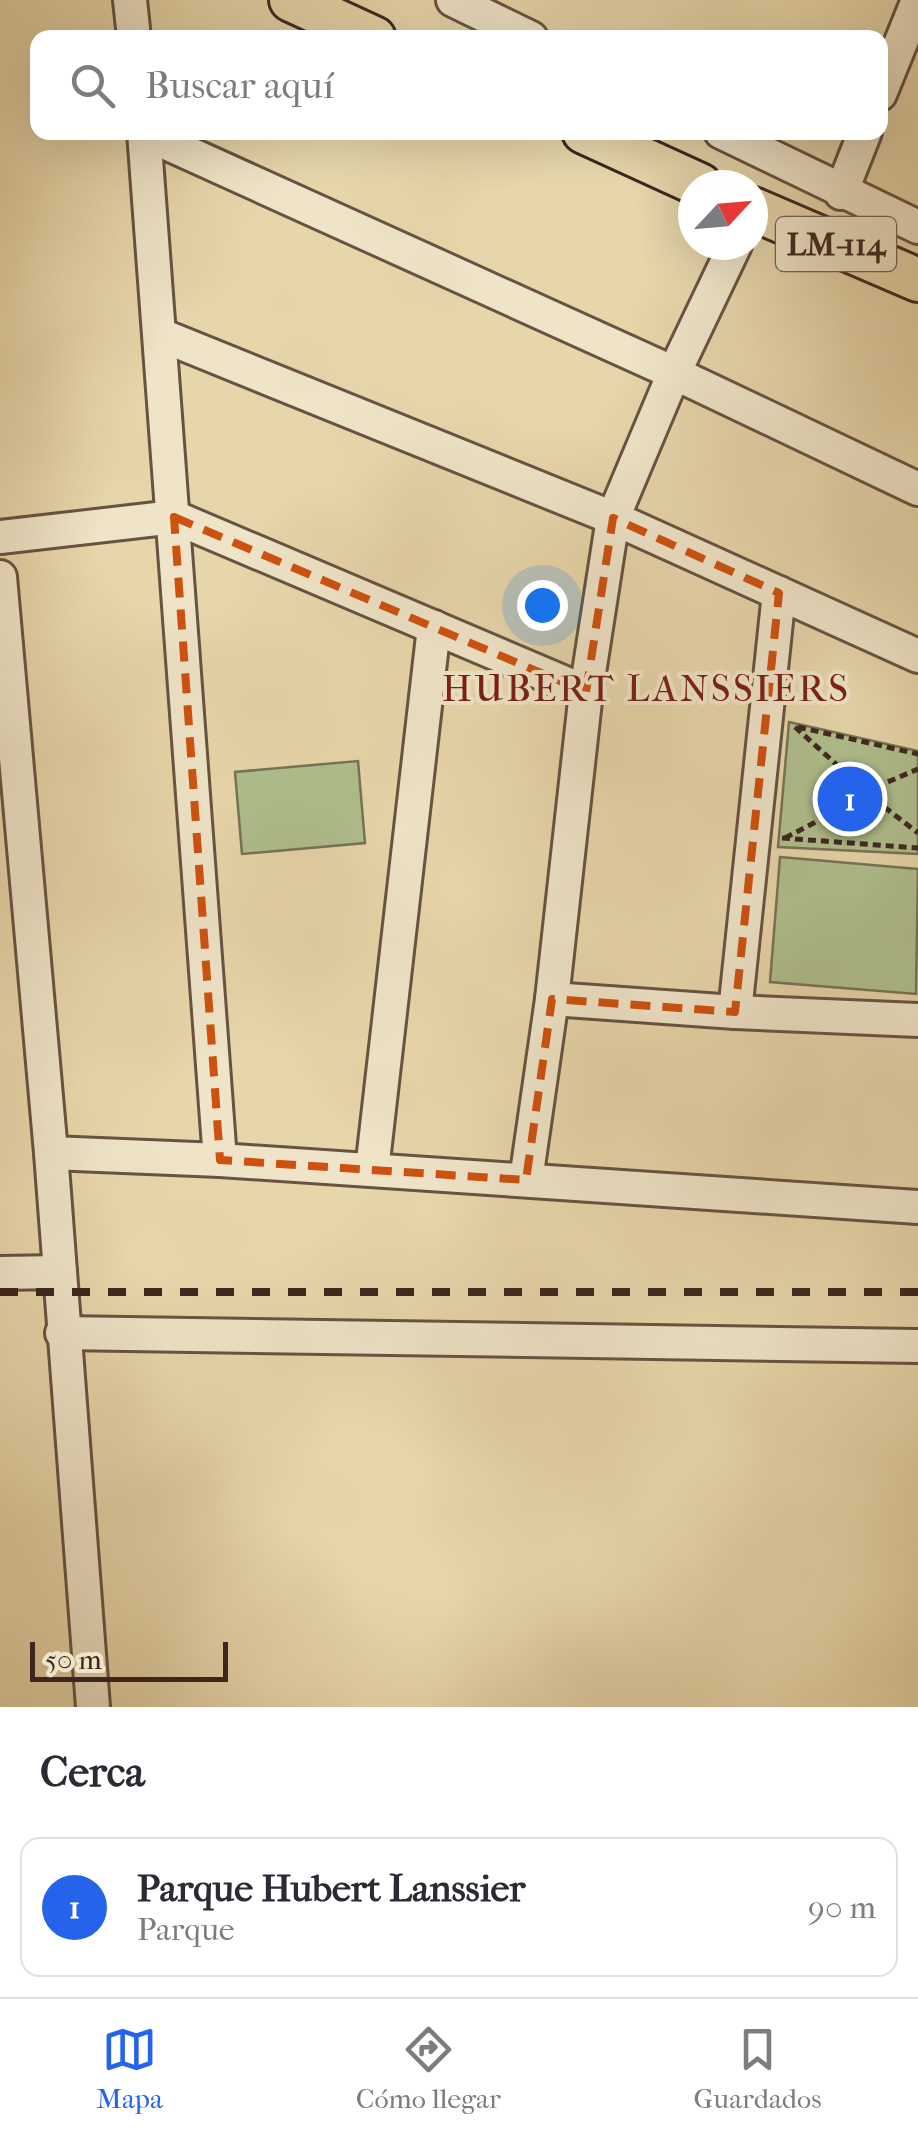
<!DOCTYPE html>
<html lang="es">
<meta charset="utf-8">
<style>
:root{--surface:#fff;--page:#f2f2f3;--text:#2b2b33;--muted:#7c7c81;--line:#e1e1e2;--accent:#2563eb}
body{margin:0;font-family:"IM FELL French Canon",serif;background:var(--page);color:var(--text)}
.compass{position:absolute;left:678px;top:170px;width:90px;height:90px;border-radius:50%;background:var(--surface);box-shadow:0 10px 40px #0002;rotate:64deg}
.scale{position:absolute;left:30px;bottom:25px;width:198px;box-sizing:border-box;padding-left:10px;border:5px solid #3c271f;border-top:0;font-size:28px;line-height:35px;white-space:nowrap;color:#3c271f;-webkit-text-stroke:8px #efe4c8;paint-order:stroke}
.you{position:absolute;left:542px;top:605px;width:35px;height:35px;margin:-25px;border:8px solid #fff;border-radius:50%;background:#1a73e8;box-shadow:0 0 0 15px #1a73e833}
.badge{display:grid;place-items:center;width:65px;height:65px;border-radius:50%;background:var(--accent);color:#fff;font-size:32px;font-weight:700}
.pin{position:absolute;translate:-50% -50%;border:5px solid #fff;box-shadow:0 2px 10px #0006}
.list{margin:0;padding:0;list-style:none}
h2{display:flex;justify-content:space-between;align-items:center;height:130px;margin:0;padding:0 40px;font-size:42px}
h2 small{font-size:32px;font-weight:400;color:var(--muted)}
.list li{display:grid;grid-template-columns:65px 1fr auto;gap:30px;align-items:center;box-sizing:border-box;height:140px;margin:0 20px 20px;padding:0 20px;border:2px solid var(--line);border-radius:20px}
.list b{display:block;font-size:38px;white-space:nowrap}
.list p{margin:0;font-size:32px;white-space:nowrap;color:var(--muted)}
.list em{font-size:32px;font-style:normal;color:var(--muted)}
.icon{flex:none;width:55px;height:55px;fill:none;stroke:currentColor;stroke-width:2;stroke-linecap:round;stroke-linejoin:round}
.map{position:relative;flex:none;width:918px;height:1707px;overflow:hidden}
.search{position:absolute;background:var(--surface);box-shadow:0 10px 40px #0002;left:30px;right:30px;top:30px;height:110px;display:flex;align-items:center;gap:25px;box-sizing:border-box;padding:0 35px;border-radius:20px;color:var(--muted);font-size:38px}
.sheet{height:290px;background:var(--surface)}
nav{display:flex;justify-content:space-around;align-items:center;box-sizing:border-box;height:140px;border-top:2px solid var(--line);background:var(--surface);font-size:28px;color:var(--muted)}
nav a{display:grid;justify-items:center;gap:5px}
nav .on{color:var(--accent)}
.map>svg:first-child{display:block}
.green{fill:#afbf8d;stroke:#767356;stroke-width:2.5}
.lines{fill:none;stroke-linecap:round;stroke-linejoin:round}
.minor-casing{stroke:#675342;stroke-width:38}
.major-casing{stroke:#3c271f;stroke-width:48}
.path{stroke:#3c271f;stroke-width:5;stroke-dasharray:8 5;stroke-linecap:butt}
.minor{stroke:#efe4c8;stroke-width:32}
.major{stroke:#e7d6aa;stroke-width:42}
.rail{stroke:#3c271f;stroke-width:8;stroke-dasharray:18 18;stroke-linecap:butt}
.marked{fill:none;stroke:#ce520f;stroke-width:8;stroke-dasharray:20 12;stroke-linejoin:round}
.labels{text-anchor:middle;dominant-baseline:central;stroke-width:8;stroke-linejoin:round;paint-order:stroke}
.shield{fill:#efe4c8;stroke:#726052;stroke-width:2.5}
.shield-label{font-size:32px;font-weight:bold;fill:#3c271f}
.neighbourhood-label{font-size:38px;letter-spacing:2.5px;fill:#7a1f14;stroke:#efe4c8}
</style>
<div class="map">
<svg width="918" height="1707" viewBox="0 0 918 1707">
<rect width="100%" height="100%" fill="#e7d6aa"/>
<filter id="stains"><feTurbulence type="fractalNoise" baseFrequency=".002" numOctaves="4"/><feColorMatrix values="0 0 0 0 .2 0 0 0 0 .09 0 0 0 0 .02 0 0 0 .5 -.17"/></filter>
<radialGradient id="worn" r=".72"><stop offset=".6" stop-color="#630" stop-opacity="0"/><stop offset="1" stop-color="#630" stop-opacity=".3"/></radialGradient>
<g class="green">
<path d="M 789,722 L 918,751 L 918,854 L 778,847 Z"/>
<path d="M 358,761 L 365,843 L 242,854 L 235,772 Z"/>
<path d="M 780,857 L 918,869 L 916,994 L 770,982 Z"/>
</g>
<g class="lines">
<defs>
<g id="minor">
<path d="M 130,0 L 134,38"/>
<path d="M 453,0 L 531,38"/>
<path d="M 880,94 L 918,0"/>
<path d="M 144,132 L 220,1160"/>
<path d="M 721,132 L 918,227"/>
<path d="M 144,133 L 674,373 L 918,489"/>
<path d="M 841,193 L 865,132"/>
<path d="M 161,335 L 613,518 L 918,656"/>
<path d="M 0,537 L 174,517 L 586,692"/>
<path d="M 0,577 L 51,1153 L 93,1707"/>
<path d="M 552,999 L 735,1012 L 918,1020"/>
<path d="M 735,1012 L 779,593"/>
<path d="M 51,1153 L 220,1160 L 918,1207"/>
<path d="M 372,1170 L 434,627"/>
<path d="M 526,1180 L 552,999 L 586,692 L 613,518 L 674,373 L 735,245"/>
<path d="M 0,1273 L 60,1272"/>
<path d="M 62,1333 L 918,1346"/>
</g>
<g id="major">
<path d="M 291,0 L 374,38"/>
<path d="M 584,132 L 700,185"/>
<path d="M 753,209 L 918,280"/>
</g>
</defs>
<use href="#minor" class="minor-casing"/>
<use href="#major" class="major-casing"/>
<g class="path">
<path d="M 795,727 L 857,783"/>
<path d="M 798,727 L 918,754"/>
<circle cx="865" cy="791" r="11"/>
<path d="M 876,787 L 918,769"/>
<path d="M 874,799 L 918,833"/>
<path d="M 782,838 L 918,848"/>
<path d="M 785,838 L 858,800"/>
</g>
<use href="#minor" class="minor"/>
<use href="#major" class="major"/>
<path class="rail" d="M 0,1292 L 918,1292"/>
</g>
<path class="marked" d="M 174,517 L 586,692 L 613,518 L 779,593 L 735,1012 L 552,999 L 526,1180 L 220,1160 Z"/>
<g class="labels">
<rect class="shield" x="776" y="217" width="120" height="54" rx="8"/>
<g class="shield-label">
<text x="836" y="244">LM-114</text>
</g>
<g class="neighbourhood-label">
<text x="646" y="688">HUBERT LANSSIERS</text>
</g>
</g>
<rect width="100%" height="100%" filter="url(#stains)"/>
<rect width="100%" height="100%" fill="url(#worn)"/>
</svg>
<svg class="compass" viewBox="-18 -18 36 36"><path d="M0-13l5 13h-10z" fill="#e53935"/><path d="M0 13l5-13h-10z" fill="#7c7c81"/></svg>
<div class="scale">50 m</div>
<div class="you"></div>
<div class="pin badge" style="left:850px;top:799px">1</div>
<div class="search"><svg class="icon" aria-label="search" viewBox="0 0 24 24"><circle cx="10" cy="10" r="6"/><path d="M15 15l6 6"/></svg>Buscar aquí</div>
</div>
<section class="sheet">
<h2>Cerca<small></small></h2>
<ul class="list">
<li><span class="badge">1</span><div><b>Parque Hubert Lanssier</b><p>Parque</p></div><em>90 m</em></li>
</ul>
</section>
<nav>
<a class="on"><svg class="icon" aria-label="map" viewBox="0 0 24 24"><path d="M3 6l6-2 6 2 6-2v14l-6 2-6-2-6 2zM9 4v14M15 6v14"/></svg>Mapa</a>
<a><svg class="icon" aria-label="directions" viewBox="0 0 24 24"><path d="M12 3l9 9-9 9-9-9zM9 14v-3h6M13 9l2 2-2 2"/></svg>Cómo llegar</a>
<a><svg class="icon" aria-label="saved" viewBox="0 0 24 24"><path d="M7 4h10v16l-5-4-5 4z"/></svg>Guardados</a>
</nav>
